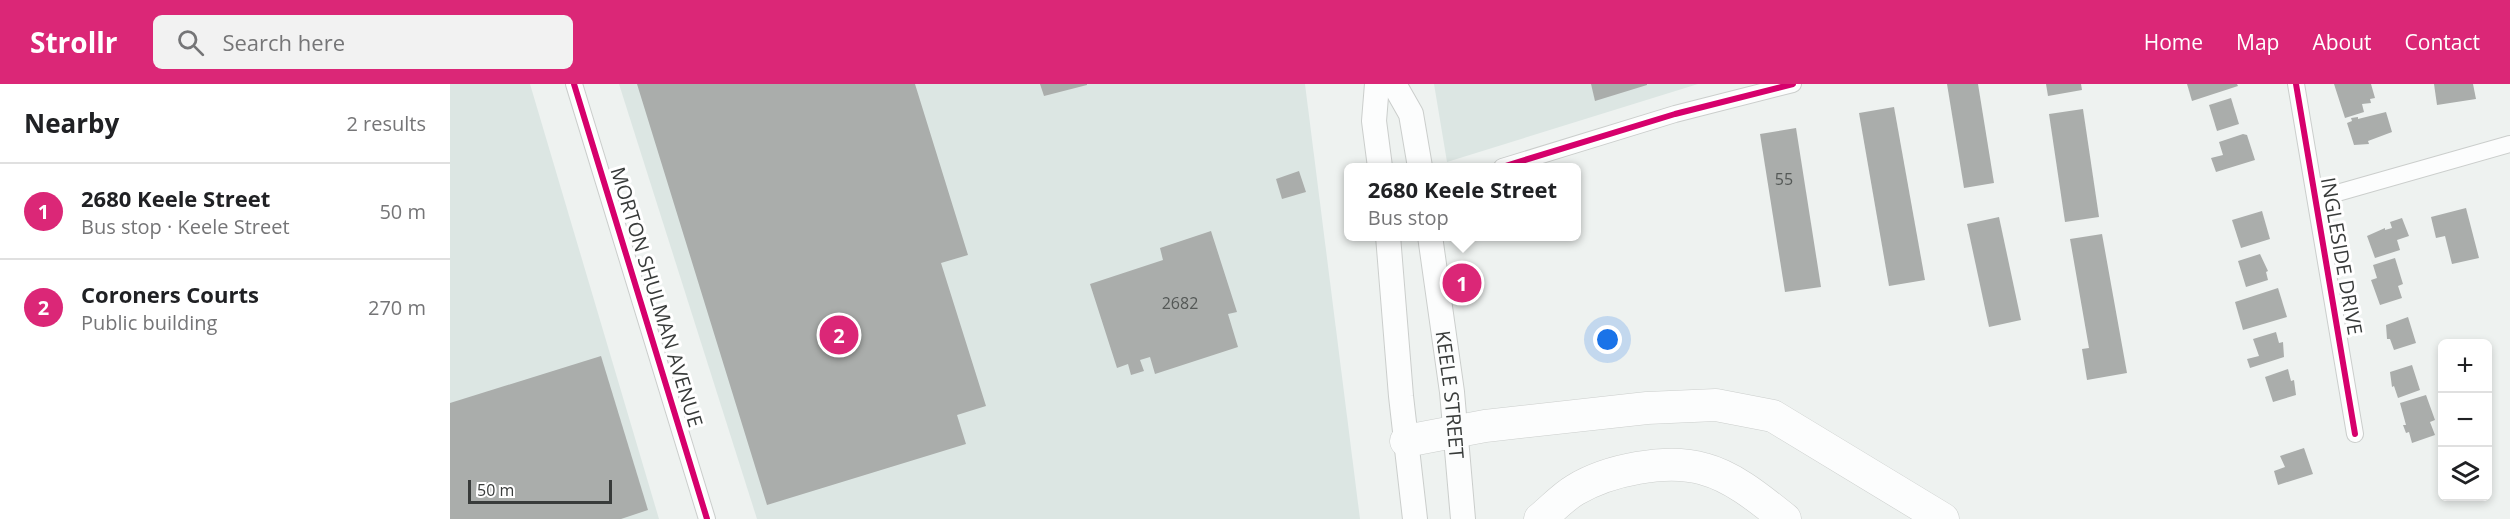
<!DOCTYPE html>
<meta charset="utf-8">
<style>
:root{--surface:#fff;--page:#f2f2f2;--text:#202124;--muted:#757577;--line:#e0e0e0;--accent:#db2777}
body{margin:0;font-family:"Open Sans",sans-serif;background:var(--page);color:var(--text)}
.controls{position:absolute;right:18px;bottom:18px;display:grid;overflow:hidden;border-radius:9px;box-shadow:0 3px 9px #0003}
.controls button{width:54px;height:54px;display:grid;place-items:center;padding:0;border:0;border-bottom:2px solid var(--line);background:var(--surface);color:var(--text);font:30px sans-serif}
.scale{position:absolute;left:18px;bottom:15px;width:144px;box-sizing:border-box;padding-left:6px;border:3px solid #383b3a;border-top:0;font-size:16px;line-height:21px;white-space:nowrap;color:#383b3a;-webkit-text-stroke:4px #fff;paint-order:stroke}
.you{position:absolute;left:1158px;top:256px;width:21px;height:21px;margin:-15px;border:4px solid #fff;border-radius:50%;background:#1a73e8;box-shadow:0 0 0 9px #1a73e833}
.badge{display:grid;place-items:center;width:39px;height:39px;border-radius:50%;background:var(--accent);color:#fff;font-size:20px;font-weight:700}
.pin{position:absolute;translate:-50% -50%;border:3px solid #fff;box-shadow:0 2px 6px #0006}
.popup{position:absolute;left:894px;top:79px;width:237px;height:78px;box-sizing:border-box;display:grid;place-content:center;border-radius:9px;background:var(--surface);filter:drop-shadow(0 2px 4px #0005);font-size:20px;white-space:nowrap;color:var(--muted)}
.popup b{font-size:22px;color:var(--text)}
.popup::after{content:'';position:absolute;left:50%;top:100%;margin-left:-12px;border:12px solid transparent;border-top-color:var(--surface)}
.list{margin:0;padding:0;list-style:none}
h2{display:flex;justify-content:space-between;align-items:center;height:78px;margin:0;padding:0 24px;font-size:26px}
h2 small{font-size:20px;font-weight:400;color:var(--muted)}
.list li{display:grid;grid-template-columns:39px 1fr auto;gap:18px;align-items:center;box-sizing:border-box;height:96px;padding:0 24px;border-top:2px solid var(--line)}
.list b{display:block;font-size:22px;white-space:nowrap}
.list p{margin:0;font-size:20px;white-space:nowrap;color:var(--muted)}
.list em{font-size:20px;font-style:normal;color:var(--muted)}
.icon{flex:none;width:33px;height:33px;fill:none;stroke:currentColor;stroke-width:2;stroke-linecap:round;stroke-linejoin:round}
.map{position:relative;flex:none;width:2060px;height:435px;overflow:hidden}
header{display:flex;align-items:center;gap:36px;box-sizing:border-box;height:84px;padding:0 30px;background:var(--accent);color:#fff}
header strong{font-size:28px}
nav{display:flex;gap:33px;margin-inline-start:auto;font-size:21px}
.search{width:420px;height:54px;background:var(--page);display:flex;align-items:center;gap:15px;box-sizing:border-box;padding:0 21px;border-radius:9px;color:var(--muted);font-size:22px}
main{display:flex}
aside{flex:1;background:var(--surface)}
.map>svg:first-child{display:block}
.built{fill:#dce6e3}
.building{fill:#aaadab}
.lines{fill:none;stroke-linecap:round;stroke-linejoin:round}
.street-casing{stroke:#cbcecc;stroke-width:18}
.secondary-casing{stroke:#cbcecc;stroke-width:26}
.highway-casing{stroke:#cbcecc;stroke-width:33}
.street{stroke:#fcfdfd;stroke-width:16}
.secondary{stroke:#fcfdfd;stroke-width:24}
.highway{stroke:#fcfdfd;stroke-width:32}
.cycleway-casing{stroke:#fff;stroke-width:10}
.cycleway{stroke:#d6006c;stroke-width:6}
.labels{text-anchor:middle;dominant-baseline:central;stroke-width:6;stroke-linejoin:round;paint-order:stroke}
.number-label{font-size:16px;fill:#545856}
.street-label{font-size:20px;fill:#383b3a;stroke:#fff}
</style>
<header>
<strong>Strollr</strong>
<div class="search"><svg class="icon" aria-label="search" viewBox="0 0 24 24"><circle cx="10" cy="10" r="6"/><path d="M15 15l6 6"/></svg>Search here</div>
<nav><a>Home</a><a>Map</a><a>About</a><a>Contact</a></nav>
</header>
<main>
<aside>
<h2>Nearby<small>2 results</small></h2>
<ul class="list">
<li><span class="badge">1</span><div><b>2680 Keele Street</b><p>Bus stop · Keele Street</p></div><em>50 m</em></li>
<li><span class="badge">2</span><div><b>Coroners Courts</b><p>Public building</p></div><em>270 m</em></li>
</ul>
</aside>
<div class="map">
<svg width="2060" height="435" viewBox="0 0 2060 435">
<rect width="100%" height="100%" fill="#eef2f0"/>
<g class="built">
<path d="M 0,0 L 80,0 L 209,435 L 0,435 Z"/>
<path d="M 169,0 L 855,0 L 910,435 L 307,435 Z"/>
<path d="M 984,0 L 1248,0 L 997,78 Z"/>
</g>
<g class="building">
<path d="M 187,0 L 465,0 L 518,171 L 491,179 L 536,322 L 507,331 L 516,360 L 317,421 Z"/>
<path d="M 590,0 L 637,0 L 637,1 L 594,12 Z"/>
<path d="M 1141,0 L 1197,0 L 1197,1 L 1145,17 Z"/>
<path d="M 1497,0 L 1528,0 L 1544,99 L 1514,104 Z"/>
<path d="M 1596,0 L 1631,0 L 1632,6 L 1598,12 Z"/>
<path d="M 1737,0 L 1787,0 L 1788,2 L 1742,17 Z"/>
<path d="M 1884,0 L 1921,0 L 1925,14 L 1920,15 L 1921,19 L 1912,20 L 1914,28 L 1895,34 Z"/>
<path d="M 1984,0 L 2023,0 L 2026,15 L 1987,21 Z"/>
<path d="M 1781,14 L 1789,40 L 1767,47 L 1759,21 Z"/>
<path d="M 1444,23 L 1475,196 L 1439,202 L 1409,29 Z"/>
<path d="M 1633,25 L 1649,133 L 1615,138 L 1599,30 Z"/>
<path d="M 1936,28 L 1942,48 L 1918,57 L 1919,60 L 1904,61 L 1897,39 L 1902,37 L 1901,34 L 1908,33 L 1908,35 Z"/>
<path d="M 1346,44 L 1371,203 L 1335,208 L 1310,50 Z"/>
<path d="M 1793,50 L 1797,51 L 1805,76 L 1766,88 L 1761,74 L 1773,71 L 1769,58 Z"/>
<path d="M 849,87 L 856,108 L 832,115 L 826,95 Z"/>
<path d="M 2016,124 L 2029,174 L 2002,180 L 1995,152 L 1986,154 L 1981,133 Z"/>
<path d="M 1812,127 L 1820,155 L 1791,164 L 1782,136 Z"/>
<path d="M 1549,133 L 1571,236 L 1539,243 L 1517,140 Z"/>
<path d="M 1952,134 L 1959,152 L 1947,156 L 1950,166 L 1925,174 L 1917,152 L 1935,144 L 1935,146 L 1942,144 L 1940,138 Z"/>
<path d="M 761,147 L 787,228 L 778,230 L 788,263 L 705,290 L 700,273 L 690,276 L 694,287 L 681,291 L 678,280 L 667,284 L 640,200 L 713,176 L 710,164 Z"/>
<path d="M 1652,150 L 1677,289 L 1637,296 L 1632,265 L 1639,264 L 1620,155 Z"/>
<path d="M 1810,170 L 1818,187 L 1816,188 L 1818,196 L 1796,203 L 1788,177 Z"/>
<path d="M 1945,174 L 1953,200 L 1948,202 L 1952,214 L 1930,221 L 1921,196 L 1927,194 L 1923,181 Z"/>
<path d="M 1828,204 L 1837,233 L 1793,246 L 1785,218 Z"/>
<path d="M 1958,233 L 1966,259 L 1944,266 L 1940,255 L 1937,255 L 1936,241 Z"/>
<path d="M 1826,248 L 1829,259 L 1833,258 L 1834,273 L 1800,284 L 1797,275 L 1809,272 L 1803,255 Z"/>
<path d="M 151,272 L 198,426 L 171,435 L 0,435 L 0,319 Z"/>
<path d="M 1962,281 L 1970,306 L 1948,314 L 1944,302 L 1942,303 L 1940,288 Z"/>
<path d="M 1838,285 L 1841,297 L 1844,296 L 1846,311 L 1823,318 L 1815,293 Z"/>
<path d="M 1976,311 L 1985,336 L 1980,338 L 1985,351 L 1962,359 L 1959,348 L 1956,349 L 1953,341 L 1956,341 L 1950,319 Z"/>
<path d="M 1854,364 L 1863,390 L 1828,401 L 1824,387 L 1835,383 L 1830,372 Z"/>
</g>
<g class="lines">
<defs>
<g id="street">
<path d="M 124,0 L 257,435"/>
<path d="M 1846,0 L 1905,350"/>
<path d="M 1052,83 L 1225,30 L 1343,0"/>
<path d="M 1866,115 L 2060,60"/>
</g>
<g id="secondary">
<path d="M 927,0 L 924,37 L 930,83"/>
<path d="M 944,0 L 961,30 L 970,83"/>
<path d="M 938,152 L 951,312 L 965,435"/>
<path id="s1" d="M 980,152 L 1002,308 L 1013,435"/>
</g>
<g id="highway">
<path d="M 956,357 L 1035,342 L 1197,324 L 1266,321 L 1323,332 L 1493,435"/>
<path d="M 1090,435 C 1101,426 1113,413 1125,406 C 1158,386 1217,374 1254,385 C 1284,393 1311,416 1335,435"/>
</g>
</defs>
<use href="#street" class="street-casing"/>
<use href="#secondary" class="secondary-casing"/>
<use href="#highway" class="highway-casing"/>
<use href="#street" class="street"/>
<use href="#secondary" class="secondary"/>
<use href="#highway" class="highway"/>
<defs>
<g id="cycleway">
<path d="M 124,0 L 257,435"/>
<path d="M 1846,0 L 1905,350"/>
<path d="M 1052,83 L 1225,30 L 1343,0"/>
</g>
</defs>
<use href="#cycleway" class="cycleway-casing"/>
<use href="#cycleway" class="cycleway"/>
</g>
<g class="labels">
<g class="number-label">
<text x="1334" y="95">55</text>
<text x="730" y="219">2682</text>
</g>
<g class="street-label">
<text transform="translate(1892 172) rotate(80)">INGLESIDE DRIVE</text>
<text transform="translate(207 213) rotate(73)">MORTON SHULMAN AVENUE</text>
<text stroke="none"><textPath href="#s1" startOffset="160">KEELE STREET</textPath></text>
</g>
</g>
</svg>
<div class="controls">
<button>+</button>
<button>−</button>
<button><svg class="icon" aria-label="layers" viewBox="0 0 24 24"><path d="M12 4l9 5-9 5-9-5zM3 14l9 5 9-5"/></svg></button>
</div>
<div class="scale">50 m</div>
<div class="you"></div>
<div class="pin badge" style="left:1012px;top:199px">1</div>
<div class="popup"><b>2680 Keele Street</b>Bus stop</div>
<div class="pin badge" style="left:389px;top:251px">2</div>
</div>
</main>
